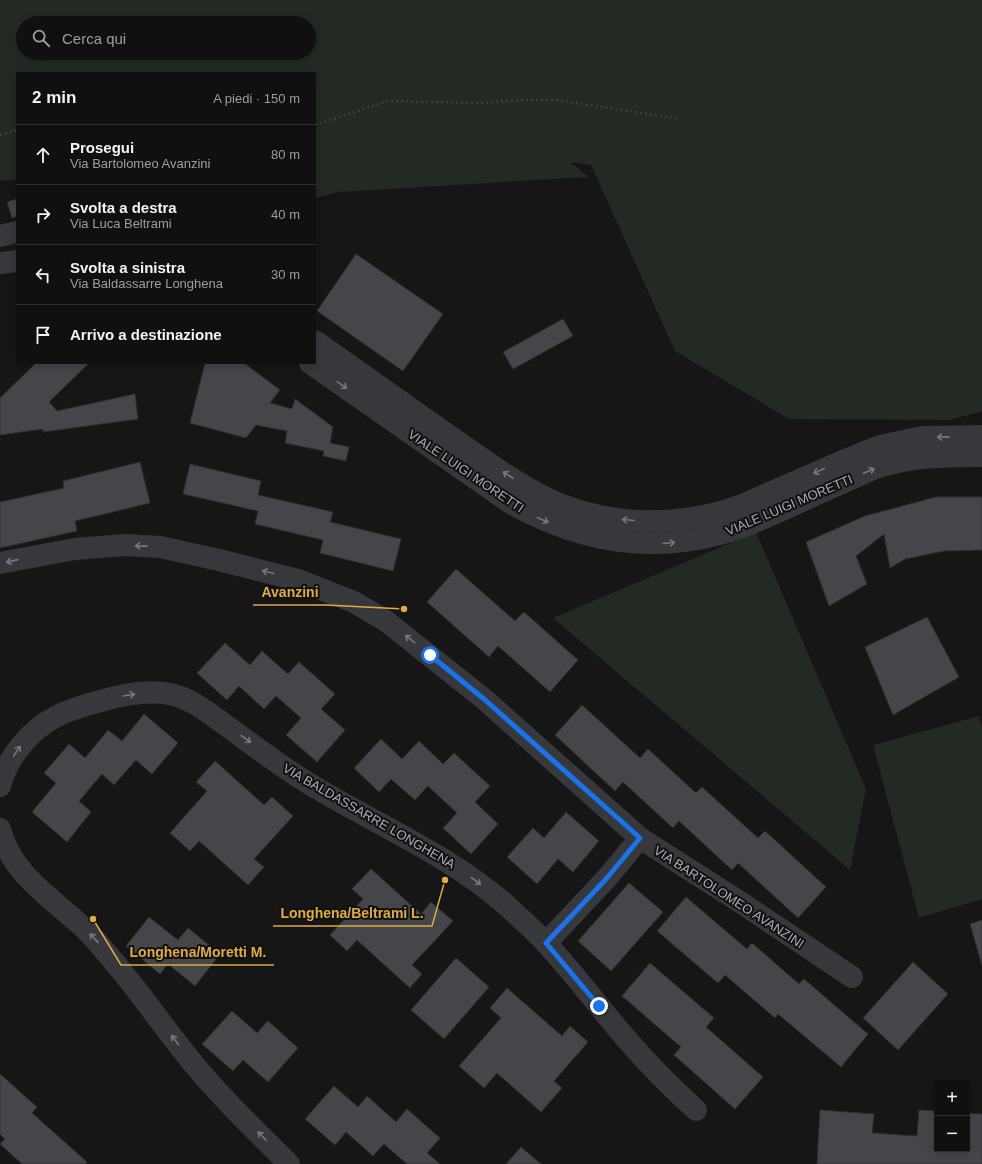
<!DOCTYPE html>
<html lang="it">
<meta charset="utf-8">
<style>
:root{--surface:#101011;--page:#19191a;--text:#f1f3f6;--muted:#9c9d9f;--line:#303031}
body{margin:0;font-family:Helvetica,sans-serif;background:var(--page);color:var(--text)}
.controls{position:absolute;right:12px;bottom:12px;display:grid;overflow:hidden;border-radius:0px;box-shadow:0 2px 10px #0003}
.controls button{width:36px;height:36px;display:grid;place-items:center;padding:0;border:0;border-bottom:1px solid var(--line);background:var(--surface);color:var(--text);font:20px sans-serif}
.stop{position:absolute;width:12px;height:12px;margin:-9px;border:3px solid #1a73e8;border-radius:50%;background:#fff}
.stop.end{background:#1a73e8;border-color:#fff;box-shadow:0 1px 4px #0008}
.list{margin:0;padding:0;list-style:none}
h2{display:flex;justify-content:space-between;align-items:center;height:52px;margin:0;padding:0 16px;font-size:17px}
h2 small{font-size:13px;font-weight:400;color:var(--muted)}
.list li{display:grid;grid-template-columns:26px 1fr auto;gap:12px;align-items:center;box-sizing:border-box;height:60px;padding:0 16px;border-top:1px solid var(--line)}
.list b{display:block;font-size:15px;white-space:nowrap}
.list p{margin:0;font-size:13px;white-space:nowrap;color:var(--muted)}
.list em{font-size:13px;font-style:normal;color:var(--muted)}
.icon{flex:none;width:22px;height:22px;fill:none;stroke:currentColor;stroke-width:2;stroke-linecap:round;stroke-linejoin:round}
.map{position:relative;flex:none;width:982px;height:1164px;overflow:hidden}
.search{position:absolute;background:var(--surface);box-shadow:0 2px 10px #0003;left:16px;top:16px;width:300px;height:44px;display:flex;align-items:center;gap:10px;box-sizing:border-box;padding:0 14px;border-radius:22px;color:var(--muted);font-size:15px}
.panel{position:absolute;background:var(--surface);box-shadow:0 2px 10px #0003;left:16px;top:72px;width:300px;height:292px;border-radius:0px}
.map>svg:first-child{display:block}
.green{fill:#222a23;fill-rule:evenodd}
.building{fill:#45464a;stroke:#303033}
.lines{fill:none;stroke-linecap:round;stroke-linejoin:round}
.path{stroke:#3d3f43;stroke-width:2.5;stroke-dasharray:2 3;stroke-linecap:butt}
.minor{stroke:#37383c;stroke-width:22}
.oneway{stroke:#76787f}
.route{stroke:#1a73e8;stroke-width:5}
.labels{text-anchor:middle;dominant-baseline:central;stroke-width:4;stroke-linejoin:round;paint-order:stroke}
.street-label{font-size:13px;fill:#a9adb6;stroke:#111112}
.leader{fill:none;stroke:#e0ab45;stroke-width:1.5}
.callout-dot{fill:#e0ab45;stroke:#111112;stroke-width:1.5}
.callout-label{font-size:14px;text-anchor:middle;font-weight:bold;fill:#e0ab45;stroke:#111112;stroke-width:4;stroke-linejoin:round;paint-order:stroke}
</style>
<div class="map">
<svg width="982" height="1164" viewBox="0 0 982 1164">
<rect width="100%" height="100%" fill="#161617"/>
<g class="green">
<path d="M 0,0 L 982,0 L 982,411 L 950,420 L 789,419 L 675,351 L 591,165 L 570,162 L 589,177 L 338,192 L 315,198 L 315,73 L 17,73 L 17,179 L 0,181 ZM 23,23 L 309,23 L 309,53 L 23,53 Z"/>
<path d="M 756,532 L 866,789 L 850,870 L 553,618 Z"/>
<path d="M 979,716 L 982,729 L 982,899 L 919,918 L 873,745 Z"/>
</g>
<g class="building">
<path d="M 17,199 L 17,216 L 12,218 L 7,202 Z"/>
<path d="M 356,254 L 443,314 L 403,371 L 317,311 Z"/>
<path d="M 563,319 L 573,336 L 513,369 L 503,352 Z"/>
<path d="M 36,363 L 89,363 L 49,402 L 57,411 L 135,394 L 138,419 L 43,432 L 43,429 L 0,435 L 0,398 Z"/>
<path d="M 205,363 L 244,363 L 280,390 L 270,403 L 292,409 L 295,399 L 333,427 L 330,443 L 349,447 L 346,461 L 323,456 L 324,451 L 285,443 L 287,431 L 256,425 L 246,438 L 190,423 Z"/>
<path d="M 140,462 L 150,503 L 75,521 L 77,531 L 0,548 L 0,502 L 64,488 L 63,481 Z"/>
<path d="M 190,464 L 261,481 L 258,495 L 333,512 L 330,522 L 401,539 L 393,571 L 320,553 L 323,540 L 255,524 L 258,511 L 183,494 Z"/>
<path d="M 936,497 L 982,497 L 982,550 L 944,551 L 905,559 L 890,568 L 884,534 L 856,556 L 867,584 L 829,606 L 806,542 L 865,516 Z"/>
<path d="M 456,569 L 515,621 L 524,612 L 578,660 L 550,692 L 498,646 L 489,657 L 427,602 Z"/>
<path d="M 927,617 L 959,677 L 893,715 L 865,647 Z"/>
<path d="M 225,643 L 250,665 L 262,651 L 288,674 L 299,662 L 335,694 L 321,709 L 345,730 L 317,762 L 286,735 L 301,718 L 276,696 L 264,709 L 239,686 L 227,700 L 197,673 Z"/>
<path d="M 582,705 L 640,758 L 648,749 L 696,793 L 702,787 L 758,838 L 765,831 L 826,887 L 798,918 L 738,863 L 732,870 L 679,821 L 673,828 L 623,782 L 615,791 L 555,735 Z"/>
<path d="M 144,714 L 178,743 L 152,774 L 136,760 L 114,785 L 102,774 L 79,801 L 91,812 L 67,842 L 32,812 L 56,783 L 44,773 L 69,744 L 85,758 L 108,730 L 122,741 Z"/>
<path d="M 381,739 L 402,759 L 419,741 L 443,764 L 454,753 L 490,786 L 475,802 L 498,824 L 471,854 L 443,828 L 457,813 L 428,786 L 415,800 L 391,779 L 379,792 L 354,768 Z"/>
<path d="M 215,761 L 264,805 L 272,797 L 293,816 L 254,859 L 264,867 L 248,885 L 199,841 L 190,851 L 170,833 L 207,791 L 196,782 Z"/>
<path d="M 566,812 L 599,841 L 573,872 L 558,859 L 537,884 L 507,857 L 533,828 L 544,838 Z"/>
<path d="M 371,869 L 421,914 L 431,902 L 453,921 L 412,965 L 422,974 L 410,988 L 357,940 L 347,951 L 330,935 L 363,899 L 352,889 Z"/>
<path d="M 629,883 L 663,912 L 611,971 L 578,941 Z"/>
<path d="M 686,897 L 747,949 L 752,943 L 799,984 L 804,979 L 868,1034 L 841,1067 L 778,1014 L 775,1018 L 725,975 L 718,983 L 657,931 Z"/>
<path d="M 149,917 L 178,940 L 188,928 L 220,954 L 195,986 L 168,964 L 160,974 L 126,946 Z"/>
<path d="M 982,920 L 982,965 L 970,924 Z"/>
<path d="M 456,958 L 489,987 L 444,1039 L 411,1010 Z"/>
<path d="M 913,962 L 948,994 L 898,1050 L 863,1018 Z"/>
<path d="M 650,963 L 714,1018 L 706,1027 L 763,1077 L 735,1109 L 674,1055 L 681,1047 L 622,996 Z"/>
<path d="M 507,988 L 562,1036 L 570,1026 L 588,1042 L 554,1081 L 562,1088 L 541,1112 L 497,1073 L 484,1088 L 459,1066 L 501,1018 L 490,1008 Z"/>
<path d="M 232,1011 L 257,1033 L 268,1021 L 298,1048 L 268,1082 L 243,1060 L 233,1071 L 202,1044 Z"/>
<path d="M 0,1074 L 37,1107 L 32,1113 L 87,1162 L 85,1164 L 22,1164 L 0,1144 L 5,1139 L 0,1134 Z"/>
<path d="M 334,1086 L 358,1107 L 367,1096 L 396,1122 L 407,1109 L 440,1138 L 427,1153 L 440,1164 L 407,1164 L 384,1144 L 373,1156 L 346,1132 L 335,1145 L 305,1119 Z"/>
<path d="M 820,1110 L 874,1114 L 872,1133 L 917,1136 L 919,1110 L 937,1111 L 937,1149 L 967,1149 L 967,1113 L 982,1114 L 982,1164 L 817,1164 Z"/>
<path d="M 521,1147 L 541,1164 L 506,1164 Z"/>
</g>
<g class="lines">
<g class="path">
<path d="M 315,125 L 388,101 L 477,103 L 524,100 L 557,100 L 680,119"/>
<path d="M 0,135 L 17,130"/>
</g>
<g class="minor">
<path d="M 0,236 L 17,232"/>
<path d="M 0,263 L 17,261"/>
<path d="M 315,341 C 357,371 399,400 441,430 C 476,454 510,480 548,499 C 609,527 680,528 742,505 L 838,463 L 880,446 L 922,437 L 982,436"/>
<path d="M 310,363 L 512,504 C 577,540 647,554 720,534 C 745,527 769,516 793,505 C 820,493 846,481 873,469 C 911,456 943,456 982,456"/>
<path d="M 0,563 L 75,549 L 125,545 L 160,547 L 219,560 L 298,580 L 354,602 L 386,621 L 484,699 L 640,838 L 740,902 L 852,977"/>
<path d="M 0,786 C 8,756 30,730 57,716 C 71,709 89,704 104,700 C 126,694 151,689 174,695 C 193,700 209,713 224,724 C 248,741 272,760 297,776 C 365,820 443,850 505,904 C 519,917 534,930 547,944 C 576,976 602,1011 630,1043 C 651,1067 673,1089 696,1110"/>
<path d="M 0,829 C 11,872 45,893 76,921 C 86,929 95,939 103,949 C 137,987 164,1029 197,1068 C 225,1102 258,1133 289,1164"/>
<path d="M 546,943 L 606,879 L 640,838"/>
</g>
</g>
<defs><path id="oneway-shaft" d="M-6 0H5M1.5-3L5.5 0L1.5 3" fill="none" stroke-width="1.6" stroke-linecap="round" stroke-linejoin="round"/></defs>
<g class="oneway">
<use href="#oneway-shaft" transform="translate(342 385) rotate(35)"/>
<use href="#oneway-shaft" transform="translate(943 437) rotate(179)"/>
<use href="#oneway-shaft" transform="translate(819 471) rotate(155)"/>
<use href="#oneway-shaft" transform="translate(869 471) rotate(-23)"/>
<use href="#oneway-shaft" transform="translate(508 475) rotate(-147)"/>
<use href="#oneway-shaft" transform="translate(543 520) rotate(23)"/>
<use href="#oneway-shaft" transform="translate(628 520) rotate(-175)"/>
<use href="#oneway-shaft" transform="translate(669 543) rotate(-5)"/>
<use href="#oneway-shaft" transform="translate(141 546) rotate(-179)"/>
<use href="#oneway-shaft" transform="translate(12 561) rotate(167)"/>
<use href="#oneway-shaft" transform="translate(268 572) rotate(-166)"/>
<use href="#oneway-shaft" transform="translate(410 639) rotate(-142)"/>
<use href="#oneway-shaft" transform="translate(129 695) rotate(-9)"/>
<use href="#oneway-shaft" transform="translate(246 739) rotate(36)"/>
<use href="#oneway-shaft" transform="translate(17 751) rotate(-56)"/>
<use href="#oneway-shaft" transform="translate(476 881) rotate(37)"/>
<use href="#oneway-shaft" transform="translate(94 938) rotate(-133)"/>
<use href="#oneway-shaft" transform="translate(175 1040) rotate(-127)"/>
<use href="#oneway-shaft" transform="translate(262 1136) rotate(-134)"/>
</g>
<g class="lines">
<path class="route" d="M 430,655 L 484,699 L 640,838 L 606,879 L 546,943 L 599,1006"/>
</g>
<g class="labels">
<g class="street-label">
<text transform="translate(466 471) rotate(34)">VIALE LUIGI MORETTI</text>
<text transform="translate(789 505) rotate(-23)">VIALE LUIGI MORETTI</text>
<text transform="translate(369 816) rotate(30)">VIA BALDASSARRE LONGHENA</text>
<text transform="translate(729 897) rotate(33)">VIA BARTOLOMEO AVANZINI</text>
</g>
</g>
<path class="leader" d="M404 609L326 605H253M445 880L432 926H273M93 919L121 965H274"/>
<g class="callout-dot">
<circle cx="404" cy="609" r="4"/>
<circle cx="445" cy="880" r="4"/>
<circle cx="93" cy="919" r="4"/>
</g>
<g class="callout-label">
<text x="290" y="597">Avanzini</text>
<text x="352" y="918">Longhena/Beltrami L.</text>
<text x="198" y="957">Longhena/Moretti M.</text>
</g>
</svg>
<div class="controls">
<button>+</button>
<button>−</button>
</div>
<div class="stop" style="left:430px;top:655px"></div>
<div class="stop end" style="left:599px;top:1006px"></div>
<div class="search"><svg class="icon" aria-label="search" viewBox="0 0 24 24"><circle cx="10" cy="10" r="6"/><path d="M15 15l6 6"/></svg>Cerca qui</div>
<section class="panel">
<h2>2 min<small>A piedi · 150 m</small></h2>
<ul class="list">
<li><svg class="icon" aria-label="ahead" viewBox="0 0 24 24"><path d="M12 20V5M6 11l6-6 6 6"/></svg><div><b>Prosegui</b><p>Via Bartolomeo Avanzini</p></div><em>80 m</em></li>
<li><svg class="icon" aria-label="right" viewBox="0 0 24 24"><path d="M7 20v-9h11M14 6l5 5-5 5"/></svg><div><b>Svolta a destra</b><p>Via Luca Beltrami</p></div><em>40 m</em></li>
<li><svg class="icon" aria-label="left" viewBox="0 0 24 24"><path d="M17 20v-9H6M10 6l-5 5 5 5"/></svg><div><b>Svolta a sinistra</b><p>Via Baldassarre Longhena</p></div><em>30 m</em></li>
<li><svg class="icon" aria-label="arrive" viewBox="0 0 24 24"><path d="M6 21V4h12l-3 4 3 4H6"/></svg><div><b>Arrivo a destinazione</b></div></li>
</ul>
</section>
</div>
